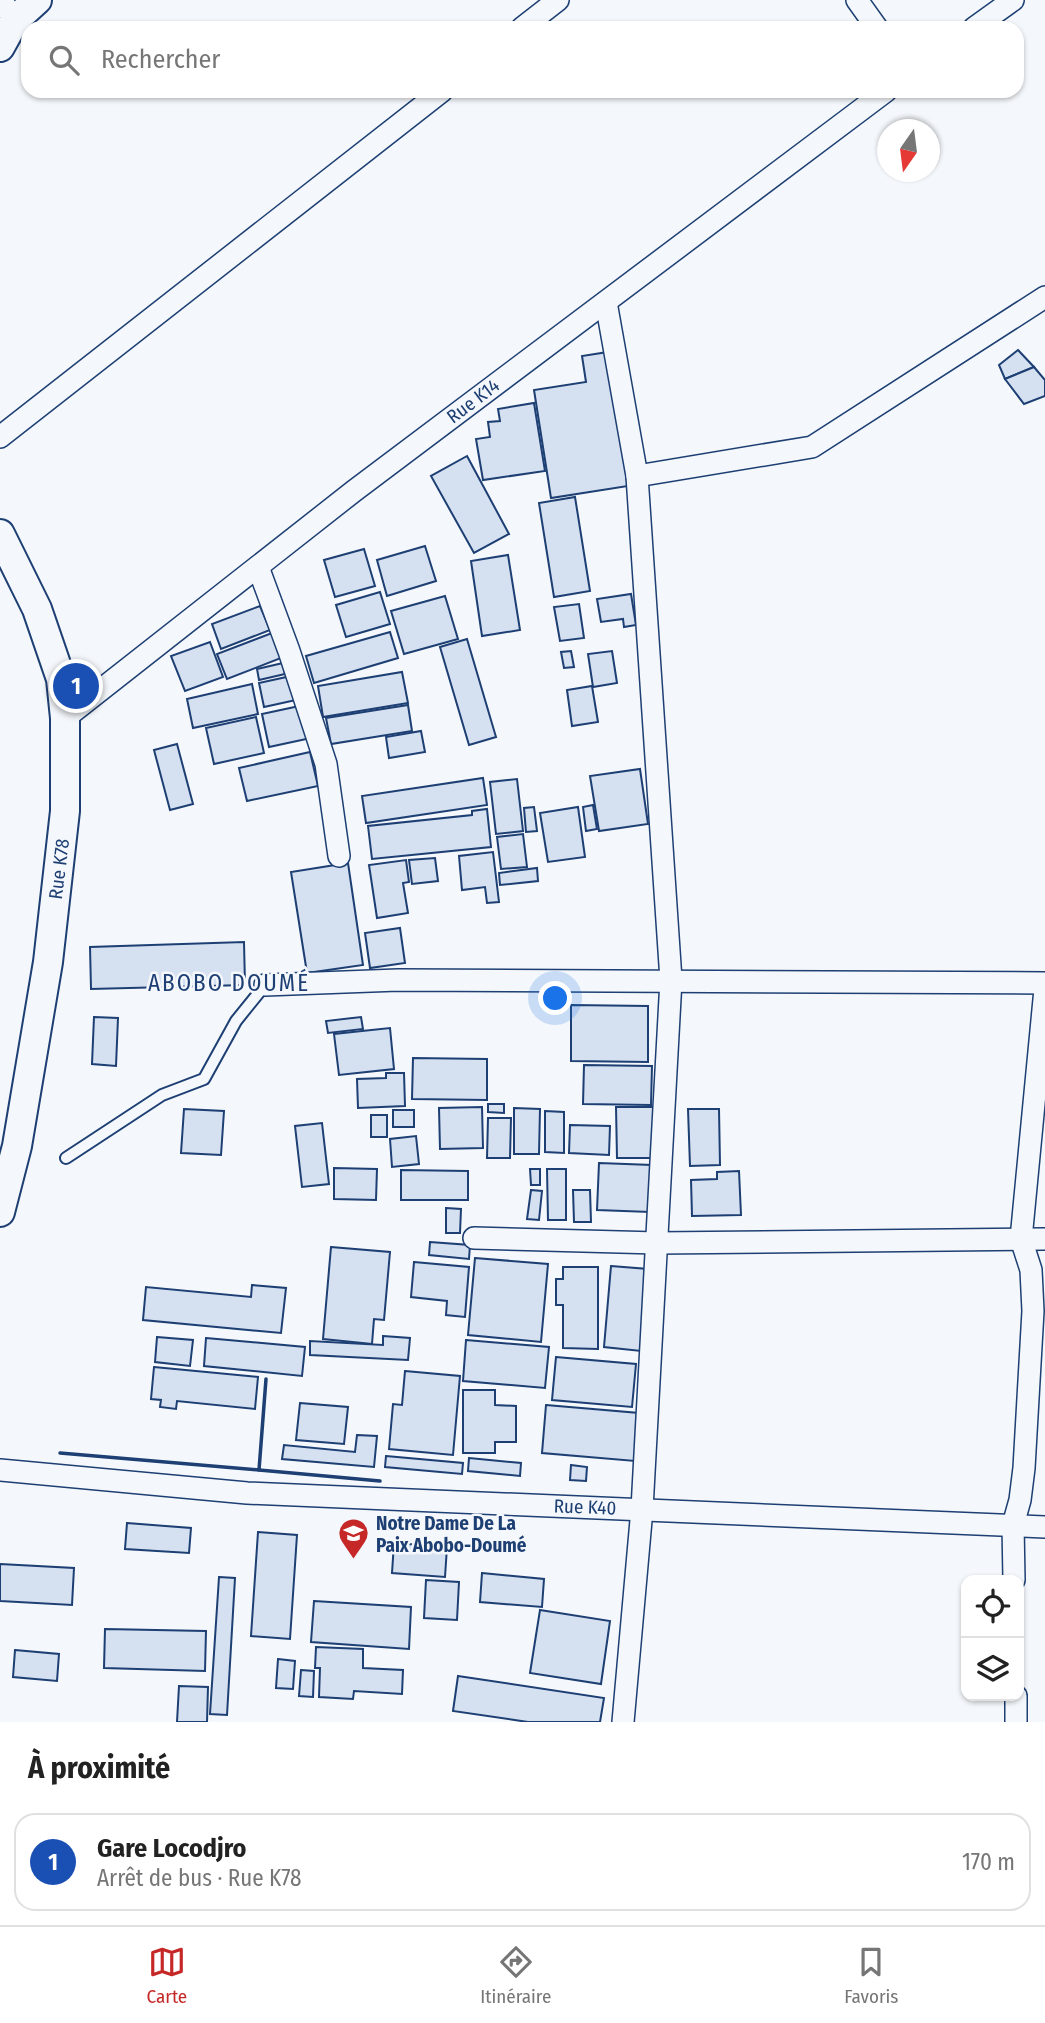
<!DOCTYPE html>
<html lang="fr">
<meta charset="utf-8">
<style>
:root{--surface:#fff;--page:#f6f6f6;--text:#222;--muted:#767676;--line:#e0e0e0;--accent:#c62828}
body{margin:0;font-family:"Fira Sans Condensed",sans-serif;background:var(--page);color:var(--text)}
.controls{position:absolute;right:21px;bottom:21px;display:grid;overflow:hidden;border-radius:14px;box-shadow:0 2px 5px #0004}
.controls button{width:63px;height:63px;display:grid;place-items:center;padding:0;border:0;border-bottom:2px solid var(--line);background:var(--surface);color:var(--text);font:35px sans-serif}
.compass{position:absolute;left:877px;top:119px;width:63px;height:63px;border-radius:50%;background:var(--surface);box-shadow:0 2px 5px #0004;rotate:194deg}
.you{position:absolute;left:556px;top:999px;width:24px;height:24px;margin:-18px;border:5px solid #fff;border-radius:50%;background:#1a73e8;box-shadow:0 0 0 10px #1a73e833}
.badge{display:grid;place-items:center;width:46px;height:46px;border-radius:50%;background:var(--accent);color:#fff;font-size:23px;font-weight:700}
.pin{position:absolute;translate:-50% -50%;border:4px solid #fff;box-shadow:0 2px 7px #0006}
.list{margin:0;padding:0;list-style:none}
h2{display:flex;justify-content:space-between;align-items:center;height:91px;margin:0;padding:0 28px;font-size:30px}
h2 small{font-size:23px;font-weight:400;color:var(--muted)}
.list li{display:grid;grid-template-columns:46px 1fr auto;gap:21px;align-items:center;box-sizing:border-box;height:98px;margin:0 14px 14px;padding:0 14px;border:2px solid var(--line);border-radius:21px}
.list b{display:block;font-size:26px;white-space:nowrap}
.list p{margin:0;font-size:23px;white-space:nowrap;color:var(--muted)}
.list em{font-size:23px;font-style:normal;color:var(--muted)}
.icon{flex:none;width:38px;height:38px;fill:none;stroke:currentColor;stroke-width:2;stroke-linecap:round;stroke-linejoin:round}
.map{position:relative;flex:none;width:1045px;height:1722px;overflow:hidden}
.search{position:absolute;background:var(--surface);box-shadow:0 2px 5px #0004;left:21px;right:21px;top:21px;height:77px;display:flex;align-items:center;gap:18px;box-sizing:border-box;padding:0 24px;border-radius:21px;color:var(--muted);font-size:26px}
.sheet{height:203px;background:var(--surface)}
nav{display:flex;justify-content:space-around;align-items:center;box-sizing:border-box;height:98px;border-top:2px solid var(--line);background:var(--surface);font-size:19px;color:var(--muted)}
nav a{display:grid;justify-items:center;gap:4px}
nav .on{color:var(--accent)}
.map>svg:first-child{display:block}
.building{fill:#d5e0f0;stroke:#1d3f73;stroke-width:2}
.lines{fill:none;stroke-linecap:round;stroke-linejoin:round}
.lane-casing{stroke:#1d3f73;stroke-width:14}
.street-casing{stroke:#1d3f73;stroke-width:24}
.secondary-casing{stroke:#1d3f73;stroke-width:32}
.lane{stroke:#f4f7fb;stroke-width:10}
.street{stroke:#f4f7fb;stroke-width:21}
.secondary{stroke:#f4f7fb;stroke-width:28}
.wall{stroke:#1d3f73;stroke-width:3.5}
.labels{text-anchor:middle;dominant-baseline:central;stroke-width:5;stroke-linejoin:round;paint-order:stroke}
.street-label{font-size:19px;fill:#1d3f73;stroke:#f4f7fb}
.poi-label{font-size:19px;font-weight:bold;fill:#1d3f73;stroke:#f4f7fb;text-anchor:start}
.quarter-label{font-size:23px;letter-spacing:2px;fill:#1d3f73;stroke:#f4f7fb}
</style>
<div class="map">
<svg width="1045" height="1722" viewBox="0 0 1045 1722">
<rect width="100%" height="100%" fill="#f4f7fb"/>
<g class="building">
<path d="M 1018,350 L 1034,367 L 1005,379 L 999,365 Z"/>
<path d="M 608,352 L 628,486 L 551,498 L 534,390 L 586,382 L 582,356 Z"/>
<path d="M 1034,367 L 1045,380 L 1045,396 L 1024,404 L 1005,379 Z"/>
<path d="M 534,403 L 545,471 L 483,480 L 476,439 L 490,437 L 488,422 L 500,421 L 498,409 Z"/>
<path d="M 467,456 L 509,534 L 474,553 L 431,476 Z"/>
<path d="M 575,497 L 590,591 L 554,597 L 539,503 Z"/>
<path d="M 425,546 L 436,581 L 387,596 L 377,560 Z"/>
<path d="M 364,549 L 375,586 L 335,597 L 324,560 Z"/>
<path d="M 508,555 L 520,630 L 482,636 L 471,561 Z"/>
<path d="M 380,592 L 390,624 L 346,637 L 336,605 Z"/>
<path d="M 631,594 L 636,625 L 624,627 L 623,619 L 601,622 L 597,599 Z"/>
<path d="M 445,596 L 458,639 L 404,654 L 391,611 Z"/>
<path d="M 579,604 L 584,638 L 560,641 L 554,607 Z"/>
<path d="M 260,606 L 270,630 L 221,649 L 212,624 Z"/>
<path d="M 390,632 L 398,658 L 314,683 L 306,656 Z"/>
<path d="M 272,633 L 281,658 L 227,679 L 217,654 Z"/>
<path d="M 467,639 L 496,737 L 469,745 L 440,647 Z"/>
<path d="M 210,642 L 223,677 L 185,691 L 171,656 Z"/>
<path d="M 571,651 L 574,667 L 564,668 L 561,652 Z"/>
<path d="M 612,651 L 617,683 L 593,687 L 588,654 Z"/>
<path d="M 283,663 L 285,674 L 259,680 L 257,669 Z"/>
<path d="M 402,672 L 408,703 L 323,717 L 318,686 Z"/>
<path d="M 291,676 L 296,700 L 264,707 L 259,683 Z"/>
<path d="M 252,684 L 258,714 L 193,728 L 187,699 Z"/>
<path d="M 592,686 L 598,722 L 572,726 L 567,690 Z"/>
<path d="M 304,705 L 311,738 L 269,747 L 262,714 Z"/>
<path d="M 408,705 L 412,731 L 331,744 L 326,718 Z"/>
<path d="M 256,717 L 264,753 L 214,764 L 206,728 Z"/>
<path d="M 421,731 L 425,752 L 389,758 L 386,737 Z"/>
<path d="M 177,744 L 193,804 L 170,810 L 154,750 Z"/>
<path d="M 310,752 L 318,786 L 247,801 L 239,768 Z"/>
<path d="M 640,769 L 648,824 L 599,831 L 590,776 Z"/>
<path d="M 483,778 L 487,805 L 366,823 L 362,796 Z"/>
<path d="M 517,779 L 523,831 L 496,834 L 490,782 Z"/>
<path d="M 593,805 L 597,829 L 586,831 L 583,807 Z"/>
<path d="M 534,807 L 537,831 L 526,832 L 524,808 Z"/>
<path d="M 578,807 L 585,857 L 548,862 L 540,813 Z"/>
<path d="M 487,809 L 491,847 L 372,859 L 368,826 L 472,815 L 472,811 Z"/>
<path d="M 523,834 L 527,867 L 501,869 L 497,837 Z"/>
<path d="M 493,852 L 499,902 L 487,903 L 485,887 L 462,890 L 459,856 Z"/>
<path d="M 435,858 L 438,881 L 412,884 L 409,860 Z"/>
<path d="M 406,860 L 409,882 L 403,883 L 408,913 L 377,918 L 369,865 Z"/>
<path d="M 348,863 L 363,965 L 307,973 L 291,872 Z"/>
<path d="M 537,868 L 538,881 L 500,885 L 499,873 Z"/>
<path d="M 400,928 L 405,963 L 370,968 L 365,933 Z"/>
<path d="M 244,942 L 245,985 L 91,989 L 90,947 Z"/>
<path d="M 571,1005 L 648,1006 L 648,1062 L 571,1061 Z"/>
<path d="M 94,1017 L 118,1018 L 116,1066 L 92,1064 Z"/>
<path d="M 361,1017 L 363,1029 L 328,1033 L 326,1021 Z"/>
<path d="M 390,1028 L 394,1069 L 339,1075 L 334,1034 Z"/>
<path d="M 413,1058 L 487,1059 L 487,1100 L 412,1099 Z"/>
<path d="M 584,1065 L 652,1066 L 651,1105 L 583,1104 Z"/>
<path d="M 386,1073 L 404,1073 L 405,1106 L 358,1108 L 357,1079 L 386,1078 Z"/>
<path d="M 488,1104 L 504,1104 L 504,1113 L 488,1112 Z"/>
<path d="M 482,1107 L 483,1148 L 440,1149 L 439,1108 Z"/>
<path d="M 616,1107 L 654,1107 L 654,1158 L 617,1158 Z"/>
<path d="M 514,1108 L 540,1109 L 539,1154 L 514,1154 Z"/>
<path d="M 184,1109 L 224,1111 L 221,1155 L 181,1153 Z"/>
<path d="M 688,1109 L 719,1109 L 720,1165 L 690,1166 Z"/>
<rect x="393" y="1110" width="21" height="17"/>
<path d="M 545,1111 L 564,1112 L 564,1153 L 545,1152 Z"/>
<rect x="371" y="1115" width="16" height="22"/>
<path d="M 488,1118 L 511,1118 L 510,1158 L 487,1158 Z"/>
<path d="M 322,1123 L 329,1184 L 302,1187 L 295,1126 Z"/>
<path d="M 570,1125 L 610,1126 L 609,1155 L 569,1153 Z"/>
<path d="M 416,1136 L 419,1164 L 392,1167 L 390,1139 Z"/>
<path d="M 599,1163 L 652,1165 L 650,1212 L 597,1210 Z"/>
<path d="M 334,1168 L 377,1169 L 376,1200 L 334,1199 Z"/>
<path d="M 530,1169 L 540,1169 L 540,1185 L 531,1185 Z"/>
<path d="M 547,1169 L 566,1169 L 566,1220 L 548,1220 Z"/>
<path d="M 401,1170 L 468,1171 L 468,1200 L 401,1200 Z"/>
<path d="M 739,1171 L 741,1215 L 692,1216 L 691,1180 L 717,1179 L 717,1172 Z"/>
<path d="M 531,1190 L 542,1191 L 539,1220 L 527,1219 Z"/>
<path d="M 573,1190 L 590,1190 L 591,1222 L 574,1222 Z"/>
<path d="M 446,1208 L 461,1209 L 460,1233 L 446,1233 Z"/>
<path d="M 430,1242 L 470,1245 L 469,1259 L 429,1255 Z"/>
<path d="M 331,1247 L 390,1252 L 384,1320 L 374,1319 L 372,1344 L 323,1339 Z"/>
<path d="M 475,1258 L 548,1264 L 541,1342 L 468,1335 Z"/>
<path d="M 414,1262 L 469,1267 L 465,1317 L 446,1315 L 447,1301 L 411,1297 Z"/>
<path d="M 611,1266 L 648,1269 L 641,1351 L 604,1347 Z"/>
<path d="M 563,1267 L 598,1267 L 598,1349 L 563,1348 L 563,1305 L 556,1305 L 556,1279 L 563,1279 Z"/>
<path d="M 252,1285 L 286,1288 L 281,1333 L 143,1320 L 146,1287 L 251,1297 Z"/>
<path d="M 383,1336 L 410,1338 L 408,1360 L 310,1355 L 310,1341 L 383,1345 Z"/>
<path d="M 157,1337 L 193,1340 L 190,1366 L 155,1362 Z"/>
<path d="M 206,1338 L 305,1347 L 302,1376 L 204,1366 Z"/>
<path d="M 466,1340 L 549,1347 L 545,1388 L 463,1381 Z"/>
<path d="M 556,1357 L 636,1364 L 632,1407 L 552,1400 Z"/>
<path d="M 154,1367 L 258,1377 L 255,1409 L 177,1401 L 176,1409 L 160,1407 L 161,1400 L 151,1399 Z"/>
<path d="M 405,1371 L 460,1376 L 453,1455 L 389,1449 L 393,1404 L 402,1405 Z"/>
<path d="M 463,1390 L 495,1390 L 495,1405 L 516,1406 L 516,1442 L 495,1442 L 495,1453 L 463,1453 Z"/>
<path d="M 300,1403 L 348,1407 L 344,1444 L 296,1440 Z"/>
<path d="M 546,1405 L 639,1413 L 635,1461 L 542,1453 Z"/>
<path d="M 357,1435 L 377,1436 L 374,1467 L 282,1459 L 284,1445 L 355,1452 Z"/>
<path d="M 386,1456 L 463,1463 L 462,1474 L 385,1467 Z"/>
<path d="M 469,1458 L 521,1463 L 520,1476 L 468,1471 Z"/>
<path d="M 571,1465 L 587,1467 L 586,1481 L 570,1480 Z"/>
<path d="M 127,1523 L 191,1528 L 189,1553 L 125,1549 Z"/>
<path d="M 258,1532 L 297,1535 L 290,1639 L 251,1636 Z"/>
<path d="M 394,1543 L 447,1547 L 445,1577 L 392,1573 Z"/>
<path d="M 0,1564 L 74,1568 L 72,1605 L 0,1601 Z"/>
<path d="M 482,1573 L 544,1579 L 542,1607 L 480,1602 Z"/>
<path d="M 219,1577 L 235,1578 L 227,1715 L 210,1714 Z"/>
<path d="M 426,1580 L 459,1582 L 457,1620 L 424,1618 Z"/>
<path d="M 314,1601 L 411,1607 L 409,1649 L 311,1642 Z"/>
<path d="M 540,1610 L 610,1621 L 601,1684 L 530,1673 Z"/>
<path d="M 105,1629 L 206,1631 L 205,1671 L 104,1668 Z"/>
<path d="M 316,1647 L 363,1649 L 363,1668 L 403,1670 L 402,1694 L 354,1691 L 353,1699 L 319,1697 L 320,1668 L 315,1668 Z"/>
<path d="M 15,1650 L 59,1654 L 57,1681 L 13,1677 Z"/>
<path d="M 278,1659 L 295,1661 L 293,1689 L 276,1688 Z"/>
<path d="M 301,1670 L 314,1671 L 313,1697 L 299,1696 Z"/>
<path d="M 458,1676 L 604,1698 L 600,1722 L 528,1722 L 453,1711 Z"/>
<path d="M 179,1686 L 208,1687 L 207,1722 L 177,1722 Z"/>
</g>
<g class="lines">
<defs>
<path id="lane" d="M 66,1158 L 162,1095 L 204,1079 L 236,1021 L 265,985"/>
<g id="street">
<path d="M 1,0 L 15,20"/>
<path d="M 857,0 L 877,28"/>
<path d="M 522,28 L 558,0"/>
<path d="M 974,28 L 1013,0"/>
<path d="M 606,302 L 637,476 L 671,980 L 642,1509 L 623,1722"/>
<path d="M 0,437 L 442,91"/>
<path d="M 637,476 L 812,447 L 1045,297"/>
<path d="M 258,567 L 289,651 L 326,764 L 339,856"/>
<path d="M 65,718 L 354,491 L 886,91"/>
<path d="M 265,985 L 398,980 L 1045,983"/>
<path d="M 474,1238 L 657,1243 L 1045,1239"/>
<path d="M 0,1470 L 247,1493 L 1045,1527"/>
<path d="M 1014,1580 L 1013,1525 L 1020,1500 L 1024,1468 L 1033,1311 L 1031,1270 L 1021,1239 L 1045,989"/>
<path d="M 1016,1696 L 1016,1722"/>
</g>
<g id="secondary">
<path d="M 0,47 L 15,20 L 37,0"/>
<path d="M 0,534 L 37,609 L 61,679 L 65,718 L 65,811 L 48,962 L 17,1146 L 0,1212"/>
</g>
</defs>
<use href="#lane" class="lane-casing"/>
<use href="#street" class="street-casing"/>
<use href="#secondary" class="secondary-casing"/>
<use href="#lane" class="lane"/>
<use href="#street" class="street"/>
<use href="#secondary" class="secondary"/>
<g class="wall">
<path d="M 60,1453 L 259,1470 L 266,1379"/>
<path d="M 259,1470 L 380,1481"/>
</g>
</g>
<defs>
<symbol id="school-pin" viewBox="-11 -11 22 30"><path d="M0 17L-7.5 6A9.5 9.5 0 1 1 7.5 6Z" fill="#c62828" stroke="#f4f7fb"/><path d="M0-5L7-2L0 1L-7-2ZM-4 1L0 2.5L4 1V4Q0 6-4 4Z" fill="#fff"/></symbol>
</defs>
<g fill-rule="evenodd">
<use href="#school-pin" x="336" y="1516" width="35" height="47"/>
</g>
<g class="labels">
<g class="street-label">
<text transform="translate(473 401) rotate(-37)">Rue K14</text>
<text transform="translate(59 869) rotate(-83)">Rue K78</text>
<text transform="translate(585 1507) rotate(2)">Rue K40</text>
</g>
<g class="poi-label">
<text x="376" y="1523">Notre Dame De La<tspan x="376" dy="22">Paix Abobo-Doumé</tspan></text>
</g>
<g class="quarter-label">
<text x="229" y="983">ABOBO DOUMÉ</text>
</g>
</g>
</svg>
<div class="controls">
<button><svg class="icon" aria-label="locate" viewBox="0 0 24 24"><circle cx="12" cy="12" r="6"/><path d="M12 2v4M12 18v4M2 12h4M18 12h4"/></svg></button>
<button><svg class="icon" aria-label="layers" viewBox="0 0 24 24"><path d="M12 4l9 5-9 5-9-5zM3 14l9 5 9-5"/></svg></button>
</div>
<svg class="compass" viewBox="-18 -18 36 36"><path d="M0-13l5 13h-10z" fill="#e53935"/><path d="M0 13l5-13h-10z" fill="#767676"/></svg>
<div class="you"></div>
<div class="pin badge" style="left:76px;top:686px;background:#1a4fb4">1</div>
<div class="search"><svg class="icon" aria-label="search" viewBox="0 0 24 24"><circle cx="10" cy="10" r="6"/><path d="M15 15l6 6"/></svg>Rechercher</div>
</div>
<section class="sheet">
<h2>À proximité<small></small></h2>
<ul class="list">
<li><span class="badge" style="background:#1a4fb4">1</span><div><b>Gare Locodjro</b><p>Arrêt de bus · Rue K78</p></div><em>170 m</em></li>
</ul>
</section>
<nav>
<a class="on"><svg class="icon" aria-label="map" viewBox="0 0 24 24"><path d="M3 6l6-2 6 2 6-2v14l-6 2-6-2-6 2zM9 4v14M15 6v14"/></svg>Carte</a>
<a><svg class="icon" aria-label="directions" viewBox="0 0 24 24"><path d="M12 3l9 9-9 9-9-9zM9 14v-3h6M13 9l2 2-2 2"/></svg>Itinéraire</a>
<a><svg class="icon" aria-label="saved" viewBox="0 0 24 24"><path d="M7 4h10v16l-5-4-5 4z"/></svg>Favoris</a>
</nav>
